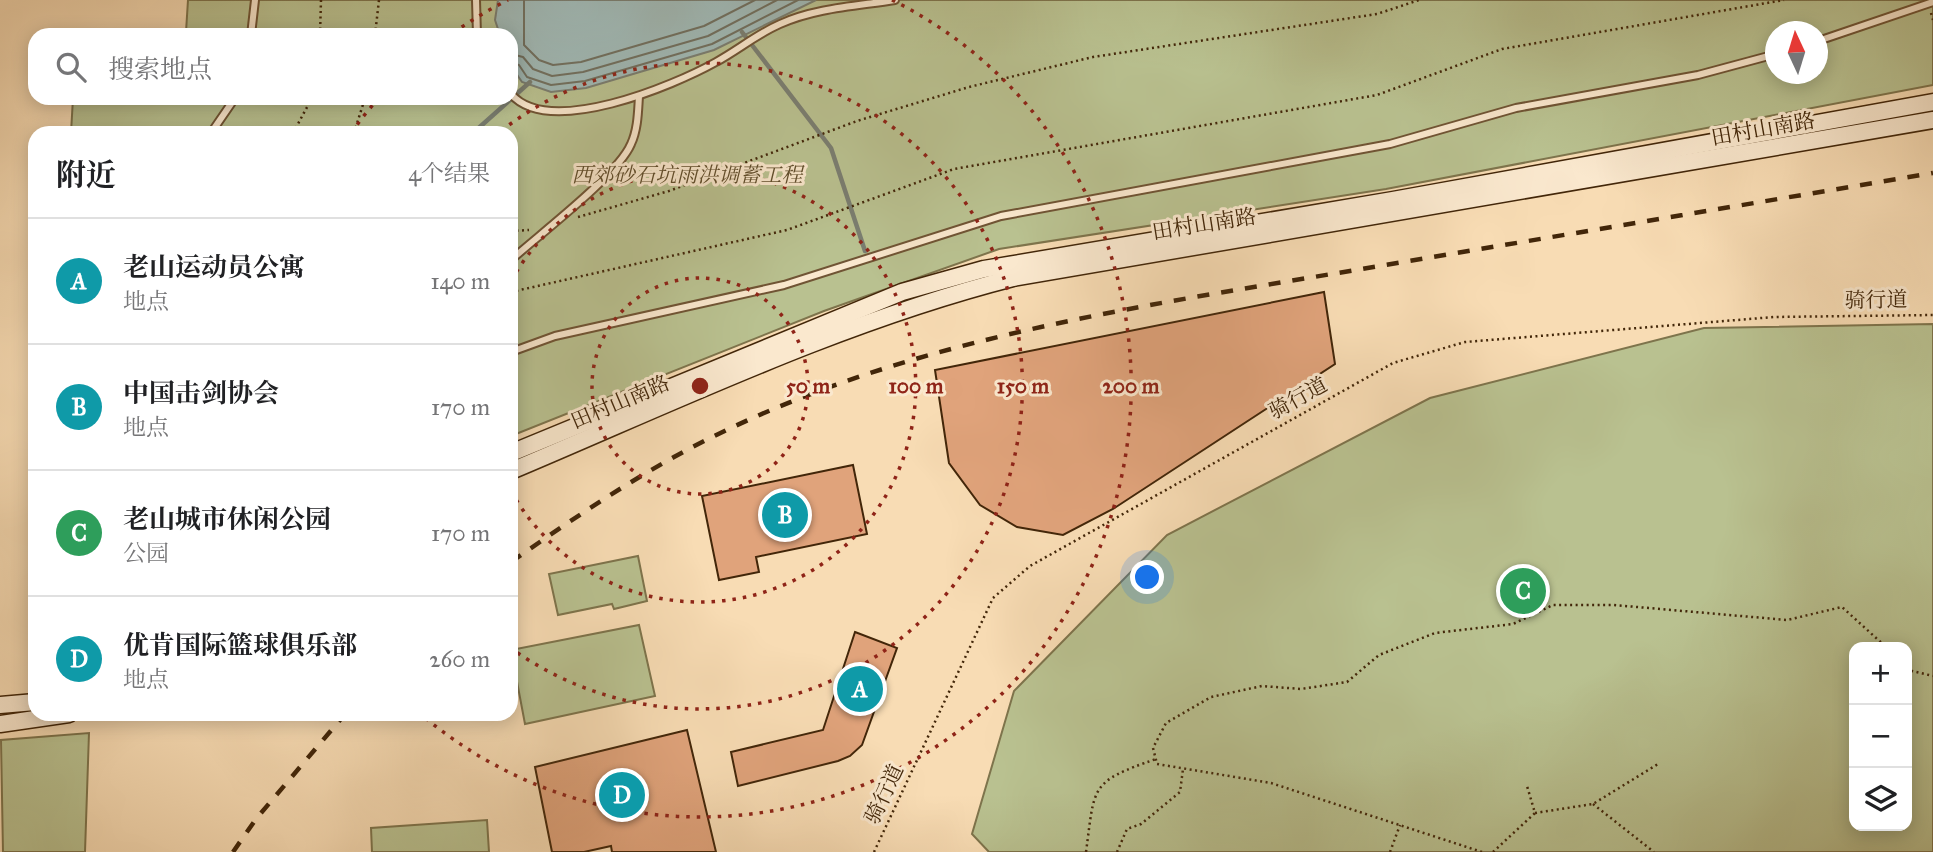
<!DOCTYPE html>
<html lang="zh">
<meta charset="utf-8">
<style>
:root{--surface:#fff;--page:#f6f6f6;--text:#202124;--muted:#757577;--line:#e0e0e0;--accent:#1a73e8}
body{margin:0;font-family:"IM FELL Great Primer","Noto Serif SC",serif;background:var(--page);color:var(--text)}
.controls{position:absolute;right:21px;bottom:21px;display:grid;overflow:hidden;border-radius:14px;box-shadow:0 4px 18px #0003}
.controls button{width:63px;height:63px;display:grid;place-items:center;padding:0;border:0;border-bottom:2px solid var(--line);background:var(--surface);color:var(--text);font:35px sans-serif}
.compass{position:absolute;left:1765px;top:21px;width:63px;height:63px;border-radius:50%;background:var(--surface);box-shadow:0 4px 18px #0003;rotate:356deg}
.you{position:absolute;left:1148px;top:578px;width:24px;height:24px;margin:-18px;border:5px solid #fff;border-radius:50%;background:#1a73e8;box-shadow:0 0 0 10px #1a73e833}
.badge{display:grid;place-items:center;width:46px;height:46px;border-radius:50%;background:var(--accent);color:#fff;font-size:23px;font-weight:700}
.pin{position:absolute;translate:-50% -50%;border:4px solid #fff;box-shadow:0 2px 7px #0006}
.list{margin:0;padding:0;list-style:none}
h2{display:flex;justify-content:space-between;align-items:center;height:91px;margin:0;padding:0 28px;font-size:30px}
h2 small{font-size:23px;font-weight:400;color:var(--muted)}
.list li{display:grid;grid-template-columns:46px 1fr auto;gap:21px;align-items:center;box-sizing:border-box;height:126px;padding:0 28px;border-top:2px solid var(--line)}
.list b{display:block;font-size:26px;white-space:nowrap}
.list p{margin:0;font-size:23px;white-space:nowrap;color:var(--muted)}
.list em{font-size:23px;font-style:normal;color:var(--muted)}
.icon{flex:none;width:38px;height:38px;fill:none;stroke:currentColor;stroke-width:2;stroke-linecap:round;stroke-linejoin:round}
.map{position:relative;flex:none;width:1933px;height:852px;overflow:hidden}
.search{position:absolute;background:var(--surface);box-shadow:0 4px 18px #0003;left:28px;top:28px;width:490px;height:77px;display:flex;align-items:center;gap:18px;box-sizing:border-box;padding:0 24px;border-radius:21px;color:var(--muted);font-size:26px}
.panel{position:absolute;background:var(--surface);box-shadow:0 4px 18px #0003;left:28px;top:126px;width:490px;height:595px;border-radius:21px}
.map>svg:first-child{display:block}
.green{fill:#b9c190;stroke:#7e744c;stroke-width:2;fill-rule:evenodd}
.water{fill:#a0b9b6;stroke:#7a7e71;stroke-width:2}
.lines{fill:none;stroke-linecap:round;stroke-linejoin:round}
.shore{stroke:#717060;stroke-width:2}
.stream{stroke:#7a7e71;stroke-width:4.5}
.building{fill:#e0a37b;stroke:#422609;stroke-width:2}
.lane-casing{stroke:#705434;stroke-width:10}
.secondary-casing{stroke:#422609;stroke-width:19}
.path{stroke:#422609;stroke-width:2.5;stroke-dasharray:2 3.5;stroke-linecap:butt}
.lane{stroke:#fae8ce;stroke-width:6}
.secondary{stroke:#fae8ce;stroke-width:16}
.rail{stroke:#422609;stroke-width:4.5;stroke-dasharray:12 12;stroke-linecap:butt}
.ring{fill:none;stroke:#8f2418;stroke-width:3.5;stroke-dasharray:3.5 7}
.labels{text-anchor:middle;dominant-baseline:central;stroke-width:6;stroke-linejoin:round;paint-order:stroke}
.street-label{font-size:21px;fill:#422609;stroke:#fae8ce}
.park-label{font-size:21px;font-style:italic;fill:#604d2b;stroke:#fae8ce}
.centre{fill:#8f2418;stroke:#fae8ce;stroke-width:3.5}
.ring-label{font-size:21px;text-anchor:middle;font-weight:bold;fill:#8f2418;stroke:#fae8ce;stroke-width:6;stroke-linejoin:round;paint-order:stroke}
</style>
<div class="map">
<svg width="1933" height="852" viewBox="0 0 1933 852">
<rect width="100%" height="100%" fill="#f8dcb4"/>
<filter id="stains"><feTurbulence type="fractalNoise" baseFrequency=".00286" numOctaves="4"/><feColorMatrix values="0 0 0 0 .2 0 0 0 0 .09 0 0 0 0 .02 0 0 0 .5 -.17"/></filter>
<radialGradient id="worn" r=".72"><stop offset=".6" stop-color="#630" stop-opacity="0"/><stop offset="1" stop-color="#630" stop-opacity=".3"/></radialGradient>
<g class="green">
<path d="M 188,0 L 1933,0 L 1933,85 L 1386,189 L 999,249 L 824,311 L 511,436 L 511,133 L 71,133 L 73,98 L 511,98 L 511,35 L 183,35 L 186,32 ZM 1776,32 L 1818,32 L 1818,74 L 1776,74 Z"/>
<path d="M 1933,324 L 1933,852 L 989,852 L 972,834 L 1014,691 L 1167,535 L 1430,398 L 1704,328 ZM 1907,647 L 1907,826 L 1854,826 L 1854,647 Z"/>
<path d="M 638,556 L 647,601 L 614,609 L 612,604 L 558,615 L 549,574 Z"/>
<path d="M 639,625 L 655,696 L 525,724 L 511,650 Z"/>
<path d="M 89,733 L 85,852 L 3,852 L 1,740 Z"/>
<path d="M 487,820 L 489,852 L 372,852 L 371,828 Z"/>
</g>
<path class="water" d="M 498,0 L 816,0 L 714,50 L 586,88 L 551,92 L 522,82 L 511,66 L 511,35 L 500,35 L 495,20 Z"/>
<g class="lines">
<g class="shore">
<path d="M 524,0 L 524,45 L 539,60 L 553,65 L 581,62 L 704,26 L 755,0"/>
<path d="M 511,54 L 523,57 L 533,69 L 552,76 L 583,72 L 708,36 L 777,0"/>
<path d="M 511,63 L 519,65 L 527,77 L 551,85 L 585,81 L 712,44 L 798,0"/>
</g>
<g class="stream">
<path d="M 742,32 L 831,148 L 865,251"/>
<path d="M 473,133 L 530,82"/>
</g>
</g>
<g class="building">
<path d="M 1324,292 L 1335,364 L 1113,509 L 1063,535 L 1017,527 L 980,505 L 949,463 L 935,370 Z"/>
<path d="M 853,465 L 867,534 L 756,557 L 759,572 L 719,580 L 702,496 Z"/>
<path d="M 855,632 L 897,648 L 862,745 L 850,756 L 838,761 L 738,786 L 731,752 L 823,730 Z"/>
<path d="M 687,730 L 716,852 L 612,852 L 611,846 L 584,852 L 552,852 L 535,767 Z"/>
</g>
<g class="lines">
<defs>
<g id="lane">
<path d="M 476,0 L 477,35"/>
<path d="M 251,35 L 255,0"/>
<path d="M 1818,41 L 1933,2"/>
<path d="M 511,94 C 549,138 673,86 716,62 C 738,50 757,34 780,24 C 815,8 857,6 895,0"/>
<path d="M 211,133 L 235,98"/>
<path d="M 511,260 C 540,234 618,175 631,144 C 638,129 638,111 639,96"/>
<path d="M 511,352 L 555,336 L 784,285 L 1001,216 L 1390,144 L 1516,108 L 1698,75 L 1776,54"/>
</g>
<g id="secondary">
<path d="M 511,453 L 902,292 L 984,269 L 1393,200 L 1933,102"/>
<path d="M 511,471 C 675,402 840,322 1013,278 L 1933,120"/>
<path d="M 0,705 L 35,702"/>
<path d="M 0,724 L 69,714"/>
</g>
</defs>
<use href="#lane" class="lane-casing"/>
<use href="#secondary" class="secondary-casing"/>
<g class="path">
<path d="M 1931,13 L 1933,20"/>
<path d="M 320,35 L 321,0"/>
<path d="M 375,35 L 379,0"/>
<path d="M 293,133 L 312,98"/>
<path d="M 354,133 L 365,98"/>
<path d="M 578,217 L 669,191 L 857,121 L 969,87 L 1093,57 L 1377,14 L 1419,0"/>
<path d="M 511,231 L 529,230"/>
<path d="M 511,292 L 787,230 L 954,169 L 1377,95 L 1502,49 L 1784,0"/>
<path d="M 1907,667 L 1912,671 L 1933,676"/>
<path d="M 1593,804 L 1654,852"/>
<path d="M 1535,813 L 1593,804 L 1658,764"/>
<path d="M 874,852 L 993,598 L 1030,566 L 1393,363 L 1465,342 L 1774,317 L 1933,315"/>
<path d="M 1086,852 C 1095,786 1089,782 1156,759"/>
<path d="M 1117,852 L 1127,829 L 1141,824 L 1180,792 L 1183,769"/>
<path d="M 1390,852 L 1400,825"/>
<path d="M 1482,852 L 1271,783 L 1157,764 L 1153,748 L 1166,723 L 1211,697 L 1262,686 L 1301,689 L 1347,682 L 1379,655 L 1435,633 L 1513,624 L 1553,605 L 1614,605 L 1787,620 L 1842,607 L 1886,647"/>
<path d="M 1493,852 L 1535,813 L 1527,786"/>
</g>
<use href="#lane" class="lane"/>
<use href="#secondary" class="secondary"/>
<g class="rail">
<path d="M 511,562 C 564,525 618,488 674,457 C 890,338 1140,307 1379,266 C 1564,235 1748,204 1933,173"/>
<path d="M 233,852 L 256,819 L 345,714"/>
</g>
</g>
<g class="ring">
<circle cx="700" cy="386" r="108"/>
<path d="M511 281A216 216 0 1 1 511 491"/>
<path d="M501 131A323 323 0 1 1 512 649"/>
<path d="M351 133A431 431 0 0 1 377 100M453 33A431 431 0 0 1 508 0M892 0A431 431 0 1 1 423 716"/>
</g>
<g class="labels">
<g class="street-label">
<text transform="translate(1763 129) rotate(-10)">田村山南路</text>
<text transform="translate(1204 224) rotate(-9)">田村山南路</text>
<text transform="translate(1876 300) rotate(-1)">骑行道</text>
<text transform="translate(1298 398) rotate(-29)">骑行道</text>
<text transform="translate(620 402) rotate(-23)">田村山南路</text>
<text transform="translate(884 794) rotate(-65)">骑行道</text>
</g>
<g class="park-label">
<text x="687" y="175">西郊砂石坑雨洪调蓄工程</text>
</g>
</g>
<circle cx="700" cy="386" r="10" class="centre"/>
<g class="ring-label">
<text x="808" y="393">50 m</text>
<text x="916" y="393">100 m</text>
<text x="1023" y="393">150 m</text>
<text x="1131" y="393">200 m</text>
</g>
<rect width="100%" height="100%" filter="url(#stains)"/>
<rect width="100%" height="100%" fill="url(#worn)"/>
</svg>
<div class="controls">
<button>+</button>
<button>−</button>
<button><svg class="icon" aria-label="layers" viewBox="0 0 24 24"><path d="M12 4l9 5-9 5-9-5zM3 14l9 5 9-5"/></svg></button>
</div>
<svg class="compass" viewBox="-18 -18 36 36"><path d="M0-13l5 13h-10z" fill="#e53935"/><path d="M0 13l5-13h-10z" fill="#757577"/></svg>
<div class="you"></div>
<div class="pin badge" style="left:860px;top:689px;background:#0f9aa8">A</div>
<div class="pin badge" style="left:785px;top:515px;background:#0f9aa8">B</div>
<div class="pin badge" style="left:1523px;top:591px;background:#2e9e5b">C</div>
<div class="pin badge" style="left:622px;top:795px;background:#0f9aa8">D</div>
<div class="search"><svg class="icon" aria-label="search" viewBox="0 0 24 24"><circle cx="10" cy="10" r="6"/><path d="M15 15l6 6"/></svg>搜索地点</div>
<section class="panel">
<h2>附近<small>4个结果</small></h2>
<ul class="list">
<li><span class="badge" style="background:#0f9aa8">A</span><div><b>老山运动员公寓</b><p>地点</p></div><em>140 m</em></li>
<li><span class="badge" style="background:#0f9aa8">B</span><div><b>中国击剑协会</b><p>地点</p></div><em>170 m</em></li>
<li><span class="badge" style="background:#2e9e5b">C</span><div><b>老山城市休闲公园</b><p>公园</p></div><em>170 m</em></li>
<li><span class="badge" style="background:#0f9aa8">D</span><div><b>优肯国际篮球俱乐部</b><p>地点</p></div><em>260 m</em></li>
</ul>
</section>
</div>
